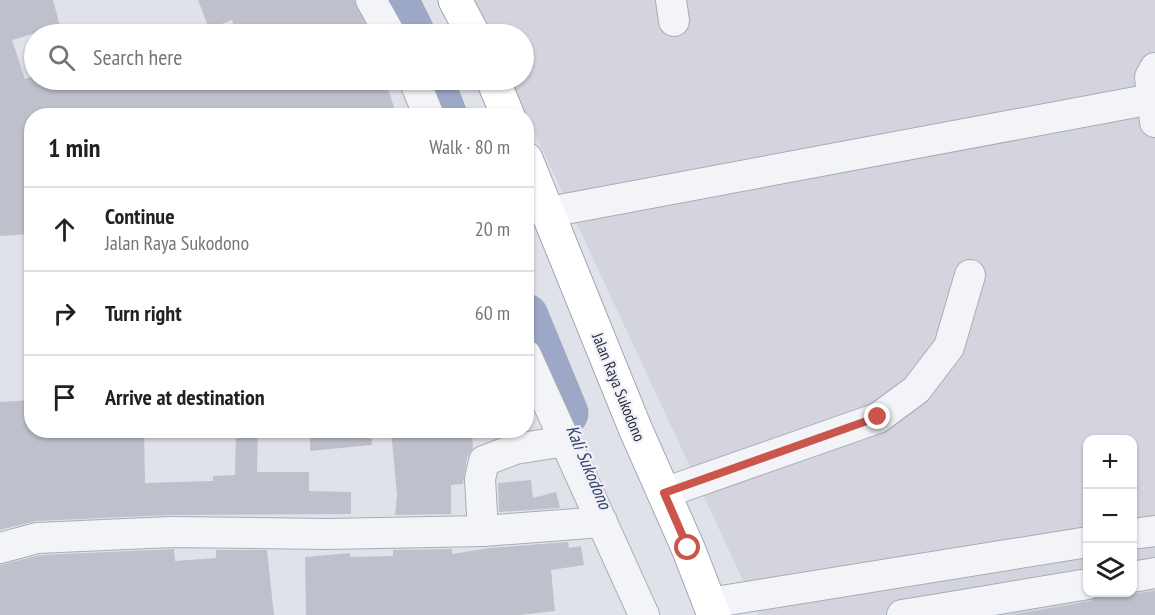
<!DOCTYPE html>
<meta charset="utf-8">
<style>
:root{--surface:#fff;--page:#f2f2f2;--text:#202124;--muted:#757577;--line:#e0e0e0}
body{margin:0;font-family:"PT Sans Narrow",sans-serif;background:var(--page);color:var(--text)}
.controls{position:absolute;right:18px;bottom:18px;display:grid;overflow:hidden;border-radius:12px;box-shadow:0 2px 4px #0004}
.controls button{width:54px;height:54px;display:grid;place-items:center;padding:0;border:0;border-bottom:2px solid var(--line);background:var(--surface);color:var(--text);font:30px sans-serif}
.stop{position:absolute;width:18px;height:18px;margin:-14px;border:4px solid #c9554b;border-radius:50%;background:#fff}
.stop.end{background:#c9554b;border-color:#fff;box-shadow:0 2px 6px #0008}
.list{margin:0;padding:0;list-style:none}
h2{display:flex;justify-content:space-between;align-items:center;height:78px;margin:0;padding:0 24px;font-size:26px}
h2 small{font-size:20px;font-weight:400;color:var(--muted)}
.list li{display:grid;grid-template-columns:39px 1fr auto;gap:18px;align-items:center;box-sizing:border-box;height:84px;padding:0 24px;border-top:2px solid var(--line)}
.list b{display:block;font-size:22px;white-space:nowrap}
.list p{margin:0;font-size:20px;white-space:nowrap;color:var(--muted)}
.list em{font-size:20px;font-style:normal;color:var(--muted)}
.icon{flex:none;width:33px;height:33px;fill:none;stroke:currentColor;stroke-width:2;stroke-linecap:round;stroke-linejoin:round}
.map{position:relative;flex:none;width:1155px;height:615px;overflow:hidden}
.search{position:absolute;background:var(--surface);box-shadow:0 2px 4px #0004;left:24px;top:24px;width:510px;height:66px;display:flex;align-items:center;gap:15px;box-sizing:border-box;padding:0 21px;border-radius:33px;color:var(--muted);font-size:22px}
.panel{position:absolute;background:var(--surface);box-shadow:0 2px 4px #0004;left:24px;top:108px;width:510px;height:330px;border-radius:24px}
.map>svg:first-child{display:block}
.built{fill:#d3d4de;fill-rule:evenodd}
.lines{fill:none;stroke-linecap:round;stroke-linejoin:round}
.river{stroke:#9da8c7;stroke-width:45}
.building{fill:#bec0cb}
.minor-casing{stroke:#a9acb6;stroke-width:32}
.major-casing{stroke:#a0a4b4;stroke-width:35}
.minor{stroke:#f3f4f7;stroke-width:30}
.major{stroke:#fff;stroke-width:33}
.route{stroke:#c9554b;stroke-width:8}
.labels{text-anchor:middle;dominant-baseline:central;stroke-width:4.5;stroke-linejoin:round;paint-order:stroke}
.street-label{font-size:16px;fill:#2a2d40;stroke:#f0f1f6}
.water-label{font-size:18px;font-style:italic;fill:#354272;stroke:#f0f1f6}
</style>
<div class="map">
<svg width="1155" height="615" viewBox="0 0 1155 615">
<rect width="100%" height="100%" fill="#e0e2e9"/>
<path class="built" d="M 472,0 L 1155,0 L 1155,615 L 759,615 L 510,80 L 524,80 L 524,34 L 488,34 ZM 1088,440 L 1132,440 L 1132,592 L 1088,592 Z"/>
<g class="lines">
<g class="river">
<path d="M 396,0 L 413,34"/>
<path d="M 431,80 L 445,116"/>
<path d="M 526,316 L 566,413"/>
</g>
</g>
<g class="building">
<path d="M 0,0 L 53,0 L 60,26 L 12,40 L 25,79 L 34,76 L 34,80 L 385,80 L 397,116 L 32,116 L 32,234 L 0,236 Z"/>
<path d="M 198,0 L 354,0 L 371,34 L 236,34 L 232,20 L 209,29 Z"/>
<path d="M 32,400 L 32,430 L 144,430 L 145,483 L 213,481 L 213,476 L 235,475 L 236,430 L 258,430 L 257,472 L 309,472 L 309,491 L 351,492 L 351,514 L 170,515 L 36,521 L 0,530 L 0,402 Z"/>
<path d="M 310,430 L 371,430 L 372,445 L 310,451 Z"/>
<path d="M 391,430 L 472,430 L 473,448 L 467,457 L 463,484 L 451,485 L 451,514 L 395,515 L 397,495 Z"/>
<path d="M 531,480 L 533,498 L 556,492 L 560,508 L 499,512 L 498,483 Z"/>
<path d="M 568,542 L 569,548 L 581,546 L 584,565 L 551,570 L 555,611 L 519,615 L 306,615 L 305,557 L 350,553 L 350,557 L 393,556 L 393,550 L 452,549 L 452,554 L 489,548 Z"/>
<path d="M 174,549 L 175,561 L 216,558 L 216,550 L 267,550 L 274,615 L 0,615 L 0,565 L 40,555 Z"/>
<path d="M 1155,591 L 1155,615 L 1011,615 L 1091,601 L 1102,592 L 1135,594 Z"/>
</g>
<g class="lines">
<defs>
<g id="minor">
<path d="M 371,0 L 390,34"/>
<path d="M 671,0 L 674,21"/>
<path d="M 1155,68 L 1150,77 L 1155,122"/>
<path d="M 414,80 L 429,116"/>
<path d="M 549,212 L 1152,99"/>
<path d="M 526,355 L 644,615"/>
<path d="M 664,493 L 878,418 L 916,390 L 949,347 L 970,275"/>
<path d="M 483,531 L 480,479 L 484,461 L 515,449 L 566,441"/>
<path d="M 1132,534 L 1155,531"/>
<path d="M 0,548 L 37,538 L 171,532 L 327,534 L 483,531 L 602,522"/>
<path d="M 1132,577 L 1155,573"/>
<path d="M 709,603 L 1088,542"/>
<path d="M 945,608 L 1088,584"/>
<path d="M 902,615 L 945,608 L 947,615"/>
</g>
<g id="major">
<path d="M 455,0 L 473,34"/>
<path d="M 493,80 L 508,116"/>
<path d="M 526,159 L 635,428 L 688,548 L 714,615"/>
</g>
</defs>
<use href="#minor" class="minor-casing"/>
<use href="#major" class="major-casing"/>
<use href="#minor" class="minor"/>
<use href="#major" class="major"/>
</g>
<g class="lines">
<path class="route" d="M 688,548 L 664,493 L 878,417"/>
</g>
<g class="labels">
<g class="street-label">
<text transform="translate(619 387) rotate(68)">Jalan Raya Sukodono</text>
</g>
<g class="water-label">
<text transform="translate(589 467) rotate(67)">Kali Sukodono</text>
</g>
</g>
</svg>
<div class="controls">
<button>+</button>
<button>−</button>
<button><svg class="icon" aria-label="layers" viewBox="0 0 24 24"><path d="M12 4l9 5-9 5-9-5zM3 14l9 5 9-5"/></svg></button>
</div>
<div class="stop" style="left:688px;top:548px"></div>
<div class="stop end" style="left:878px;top:417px"></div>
<div class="search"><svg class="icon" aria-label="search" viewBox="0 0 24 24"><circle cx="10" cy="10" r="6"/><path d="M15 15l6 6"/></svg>Search here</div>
<section class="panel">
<h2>1 min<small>Walk · 80 m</small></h2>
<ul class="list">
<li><svg class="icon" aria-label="ahead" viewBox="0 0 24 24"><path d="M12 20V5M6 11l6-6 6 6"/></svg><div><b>Continue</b><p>Jalan Raya Sukodono</p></div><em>20 m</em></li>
<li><svg class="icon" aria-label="right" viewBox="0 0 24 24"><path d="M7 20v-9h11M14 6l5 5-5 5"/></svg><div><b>Turn right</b></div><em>60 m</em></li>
<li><svg class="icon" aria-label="arrive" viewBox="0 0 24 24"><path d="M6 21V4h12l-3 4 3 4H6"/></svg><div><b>Arrive at destination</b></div></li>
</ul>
</section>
</div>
